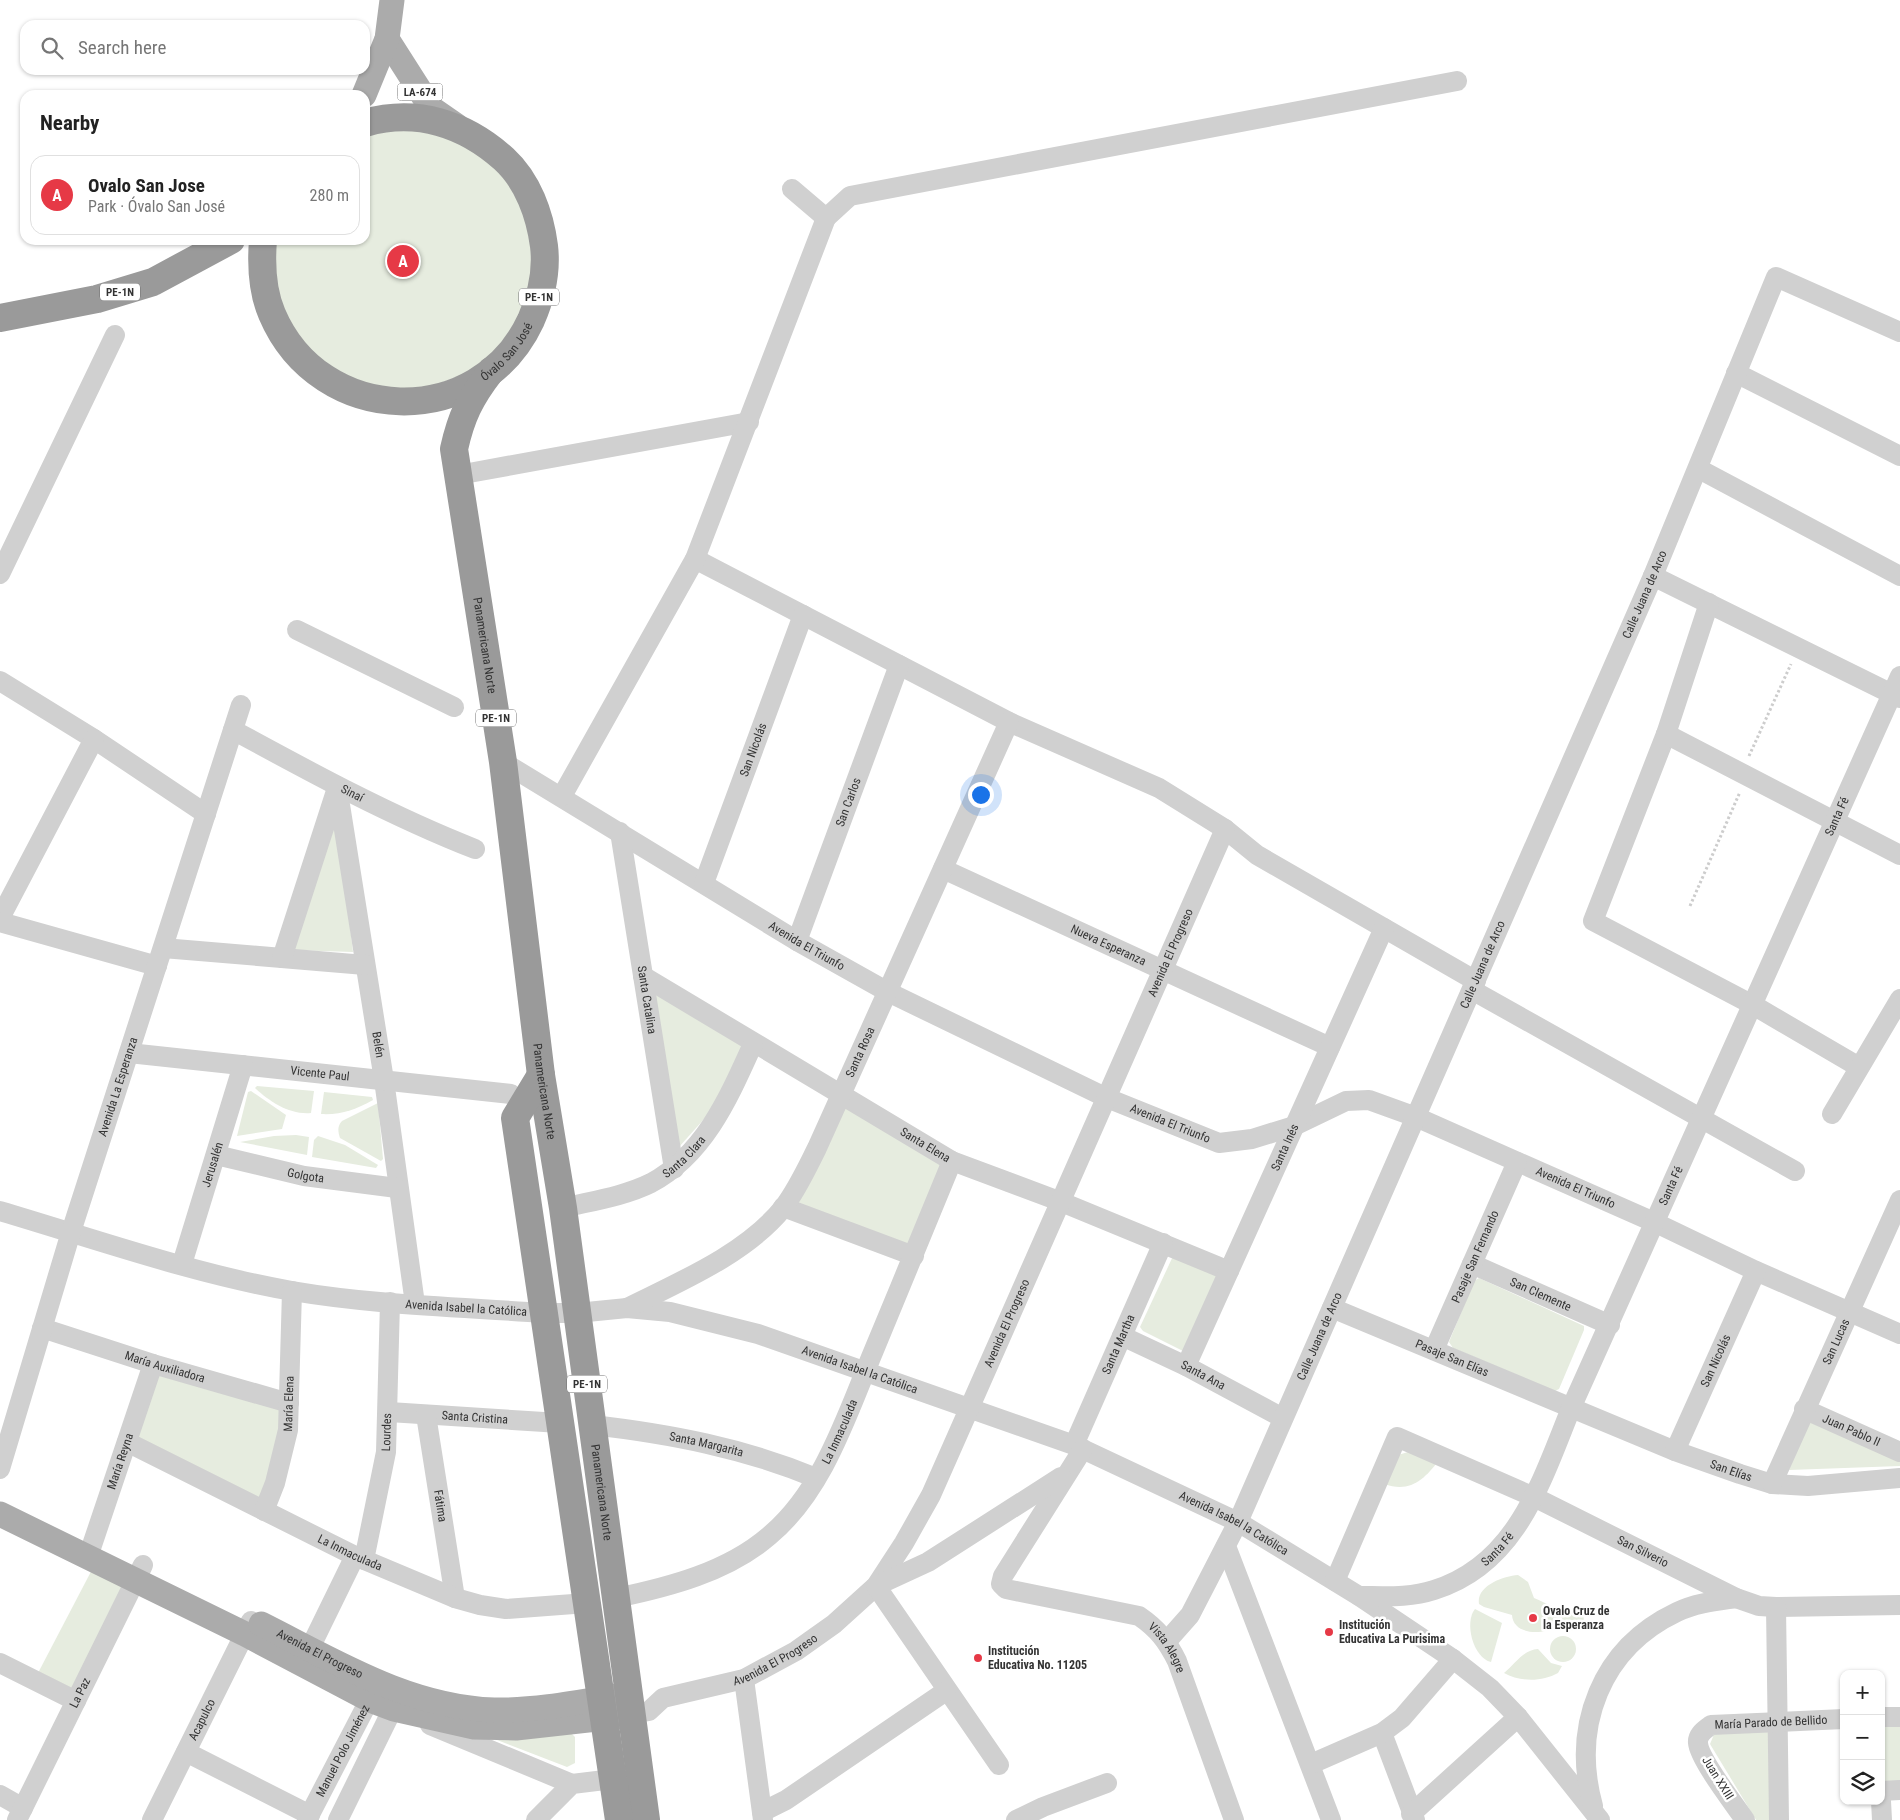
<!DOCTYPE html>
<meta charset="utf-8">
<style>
:root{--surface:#fff;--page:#f6f6f6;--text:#222;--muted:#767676;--line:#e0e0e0;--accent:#e63946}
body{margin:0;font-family:"Roboto Condensed",sans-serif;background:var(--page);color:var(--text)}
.controls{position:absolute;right:15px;bottom:15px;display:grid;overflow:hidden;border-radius:10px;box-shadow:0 1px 4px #0004}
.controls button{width:45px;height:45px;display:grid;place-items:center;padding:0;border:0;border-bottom:1px solid var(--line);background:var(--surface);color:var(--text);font:25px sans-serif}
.you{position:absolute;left:980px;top:794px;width:18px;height:18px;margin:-12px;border:4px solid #fff;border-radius:50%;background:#1a73e8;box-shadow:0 0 0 8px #1a73e833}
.badge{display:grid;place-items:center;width:32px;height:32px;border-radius:50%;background:var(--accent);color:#fff;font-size:16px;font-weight:700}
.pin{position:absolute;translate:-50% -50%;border:2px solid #fff;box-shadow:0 1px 5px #0006}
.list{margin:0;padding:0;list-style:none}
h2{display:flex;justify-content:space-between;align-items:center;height:65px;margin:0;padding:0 20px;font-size:21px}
h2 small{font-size:16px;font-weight:400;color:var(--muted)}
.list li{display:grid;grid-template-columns:32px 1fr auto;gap:15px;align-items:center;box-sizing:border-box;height:80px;margin:0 10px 10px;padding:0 10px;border:1px solid var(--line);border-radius:15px}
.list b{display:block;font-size:19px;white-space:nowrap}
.list p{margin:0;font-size:16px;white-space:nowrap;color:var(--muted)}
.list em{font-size:16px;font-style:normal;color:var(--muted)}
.icon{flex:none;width:28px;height:28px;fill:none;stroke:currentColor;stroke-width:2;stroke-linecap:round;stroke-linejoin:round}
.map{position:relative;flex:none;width:1900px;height:1820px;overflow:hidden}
.search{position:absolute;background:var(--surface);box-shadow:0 1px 4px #0004;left:20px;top:20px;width:350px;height:55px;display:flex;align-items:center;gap:12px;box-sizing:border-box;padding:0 18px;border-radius:15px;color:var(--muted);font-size:19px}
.panel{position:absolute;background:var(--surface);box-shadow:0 1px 4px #0004;left:20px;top:90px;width:350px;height:155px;border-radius:15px}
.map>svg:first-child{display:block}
.green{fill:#e6ecdf}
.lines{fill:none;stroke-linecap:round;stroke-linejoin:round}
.path{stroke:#cdcdcd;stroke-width:3;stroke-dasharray:2.5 2.5;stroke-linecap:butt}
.minor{stroke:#d0d0d0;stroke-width:20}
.major{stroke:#ababab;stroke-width:25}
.highway{stroke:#9a9a9a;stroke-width:28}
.poi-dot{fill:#e63946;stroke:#fff;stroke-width:2}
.labels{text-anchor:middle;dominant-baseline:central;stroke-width:5;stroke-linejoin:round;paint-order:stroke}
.shield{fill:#fff;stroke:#707070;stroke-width:1}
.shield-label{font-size:11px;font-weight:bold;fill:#333}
.street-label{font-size:12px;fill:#333;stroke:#fff}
.poi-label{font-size:12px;font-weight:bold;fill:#333;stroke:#fff;text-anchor:start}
</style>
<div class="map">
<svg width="1900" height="1820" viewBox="0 0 1900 1820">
<rect width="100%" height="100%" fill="#fff"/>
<g class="green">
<path d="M 419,125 L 492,157 L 533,224 L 530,304 L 483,367 L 411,394 L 336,377 L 283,321 L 271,240 L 365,240 L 365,130 Z"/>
<path d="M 337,817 L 353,952 L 291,950 Z"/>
<path d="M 651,991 L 742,1046 L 713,1109 L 679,1147 Z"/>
<path d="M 257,1086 L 314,1091 L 311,1113 C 290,1115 270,1102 255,1088 Z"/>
<path d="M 251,1091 L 286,1115 L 282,1129 L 237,1136 L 248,1092 Z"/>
<path d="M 324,1092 L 372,1097 L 373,1100 C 355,1110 341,1115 321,1114 Z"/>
<path d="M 378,1103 L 383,1159 L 381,1161 L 340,1138 C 338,1132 337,1126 342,1121 Z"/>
<path d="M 846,1104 L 946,1160 L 910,1248 L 793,1206 Z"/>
<path d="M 296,1135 L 309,1137 L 307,1155 L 240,1142 L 274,1136 Z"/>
<path d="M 318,1136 L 345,1145 L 378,1165 L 376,1168 L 312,1157 L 314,1140 Z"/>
<path d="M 1174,1254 L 1221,1272 L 1185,1352 L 1143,1331 L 1140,1327 Z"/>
<path d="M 1479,1278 L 1584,1326 L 1584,1330 L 1559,1389 L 1555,1391 L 1453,1348 L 1449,1342 L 1474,1281 Z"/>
<path d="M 156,1371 L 282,1407 L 276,1455 L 260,1502 L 134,1439 Z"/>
<path d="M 1808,1420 L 1900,1458 L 1900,1466 L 1789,1470 Z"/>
<path d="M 1408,1452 L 1439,1460 C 1424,1480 1410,1493 1384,1484 L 1398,1455 Z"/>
<path d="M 96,1562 L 131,1577 L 73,1690 L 38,1673 Z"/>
<path d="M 1518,1575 L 1528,1582 L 1534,1598 C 1549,1604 1561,1613 1578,1610 L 1583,1615 L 1584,1620 L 1578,1631 L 1561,1630 L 1555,1627 C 1543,1635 1513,1635 1512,1615 L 1484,1607 L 1479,1604 C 1476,1586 1503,1576 1518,1575 Z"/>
<path d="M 1475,1609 L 1502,1623 L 1491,1662 C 1473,1658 1464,1622 1475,1609 Z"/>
<circle cx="1563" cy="1649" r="13"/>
<path d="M 1538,1649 L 1551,1663 L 1562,1666 L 1558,1673 C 1542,1682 1520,1682 1504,1673 C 1515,1664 1523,1650 1538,1649 Z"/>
<path d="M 1900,1723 L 1900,1781 L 1885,1781 L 1885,1724 Z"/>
<path d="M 1769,1728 L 1774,1820 L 1756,1820 L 1710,1744 L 1715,1732 Z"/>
<path d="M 569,1731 L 575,1737 L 575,1763 L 567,1767 L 479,1733 Z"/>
</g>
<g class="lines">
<g class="path">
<path d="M 1749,756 L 1791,664"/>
<path d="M 1690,906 L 1740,792"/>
</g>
<g class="minor">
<path d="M 826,218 L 850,196 L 1457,81"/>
<path d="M 1736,373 L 1900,456"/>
<path d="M 1699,469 L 1900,576"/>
<path d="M 458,475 L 749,422"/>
<path d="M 695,559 L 1009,722 L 1159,788 L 1225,829 L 1257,855 L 1476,981"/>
<path d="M 0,574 L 115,335"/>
<path d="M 1653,576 L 1900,698"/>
<path d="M 1709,603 L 1666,734 L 1593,921 L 1753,1005 L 1859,1067"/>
<path d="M 297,630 L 454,707"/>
<path d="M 0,681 L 94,739 L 206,814"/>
<path id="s1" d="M 233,730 C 312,773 391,816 475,849"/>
<path d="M 1666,734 L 1900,855"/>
<path id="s2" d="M 503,762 L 797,941 L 888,992 L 1107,1098 L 1219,1143 L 1252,1139 L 1294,1126 L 1346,1101 L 1369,1100 L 1416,1117 L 1656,1223 L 1756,1271 L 1900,1334"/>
<path id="s3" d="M 337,786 L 384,1080 L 415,1304"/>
<path d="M 562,796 L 695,559 L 826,218 L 792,189"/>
<path id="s4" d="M 620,832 L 674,1169"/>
<path id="s5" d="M 943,869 L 1330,1047"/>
<path id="s6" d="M 704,883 L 803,615"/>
<path d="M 0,918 L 94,739"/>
<path d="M 0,922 L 157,966"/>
<path id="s7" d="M 797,941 L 899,665"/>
<path d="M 163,948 L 365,965"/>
<path d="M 282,958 L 336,791"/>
<path id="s8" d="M 643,976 L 952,1161 L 1059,1201 L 1229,1271"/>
<path d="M 1472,990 L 1795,1171"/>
<path id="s9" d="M 129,1053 L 511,1094"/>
<path d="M 1832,1114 L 1900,999"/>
<path id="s10" d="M 216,1155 L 304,1176 L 397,1188"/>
<path d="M 783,1207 L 914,1256"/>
<path id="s11" d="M 563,1208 C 592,1201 625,1196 651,1183 C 705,1154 729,1097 753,1044"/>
<path id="s12" d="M 0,1211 C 95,1239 194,1274 292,1291 C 374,1305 460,1307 544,1313 L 577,1313 L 627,1308 L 670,1312 L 758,1334 L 1074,1445 L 1238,1522 L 1359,1596 L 1453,1659 L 1490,1688 L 1518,1717 L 1600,1820"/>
<path id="s13" d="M 182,1264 L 243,1065"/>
<path id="s14" d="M 1472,1264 L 1610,1325"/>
<path id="s15" d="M 627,1308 C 679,1282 746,1254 783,1208 C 797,1190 807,1168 817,1148 L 1009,722"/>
<path id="s16" d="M 1332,1308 L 1675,1451 L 1740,1474 L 1772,1484 L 1808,1486 L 1900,1478"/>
<path id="s17" d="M 42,1328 L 153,1364 L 289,1403"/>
<path id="s18" d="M 1122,1336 L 1186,1366 L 1283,1418"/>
<path id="s19" d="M 1434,1350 L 1517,1162"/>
<path id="s20" d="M 1186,1366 L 1384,928"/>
<path id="s21" d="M 1804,1409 L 1900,1452"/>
<path id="s22" d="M 389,1412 L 560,1423"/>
<path id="s23" d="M 426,1415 L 455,1598"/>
<path id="s24" d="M 593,1425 C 670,1434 744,1448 816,1478"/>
<path id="s25" d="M 127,1442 L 355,1556 L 455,1598 L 480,1605 L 506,1609 L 587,1603"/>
<path id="s26" d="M 1074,1445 L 1163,1243"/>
<path id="s27" d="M 1083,1449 L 1003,1576 L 1001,1584 L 1006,1589 L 1139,1616 C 1158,1629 1167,1641 1177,1661 L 1234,1820"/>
<path id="s28" d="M 1675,1451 L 1756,1271"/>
<path id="s29" d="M 0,1469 L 71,1232 L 241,705"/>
<path id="s30" d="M 1772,1484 L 1900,1200"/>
<path id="s31" d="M 264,1511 L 275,1483 L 288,1430 L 292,1291"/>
<path d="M 1226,1546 L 1331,1820"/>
<path id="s32" d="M 88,1557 L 153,1364"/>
<path id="s33" d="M 364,1560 L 386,1452 L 390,1302"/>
<path id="s34" d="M 1335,1581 L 1397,1437 L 1534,1497 L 1736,1598 L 1759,1606 L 1776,1607 L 1900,1605"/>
<path id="s35" d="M 1359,1596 C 1384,1596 1410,1598 1434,1590 C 1518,1564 1542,1479 1572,1406 L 1900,676"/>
<path id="s36" d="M 616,1598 C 669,1587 727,1572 769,1536 C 824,1490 847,1414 874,1350 C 900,1287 926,1225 952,1161"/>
<path d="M 1776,1607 L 1779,1820"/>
<path id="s37" d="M 1167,1641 L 1190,1615 L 1238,1522 L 1653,576 L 1776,277 L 1900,332"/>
<path d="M 310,1648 L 355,1556"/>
<path d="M 0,1663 L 76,1701"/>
<path d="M 744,1679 L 763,1820"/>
<path id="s38" d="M 632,1714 L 649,1711 L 663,1698 L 744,1679 L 796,1651 L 834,1624 L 876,1586 L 904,1543 L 931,1495 L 1225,829"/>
<path d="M 1881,1717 L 1900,1717"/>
<path d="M 430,1725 L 572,1784"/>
<path d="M 1382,1733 L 1415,1820"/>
<path d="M 186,1752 L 310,1815"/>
<path d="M 1311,1764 L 1382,1733 L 1402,1718 L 1453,1659"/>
<path d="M 999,1765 L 876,1586 L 928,1562 L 1061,1477"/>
<path d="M 1881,1791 L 1900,1790"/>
<path d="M 0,1795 L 23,1808"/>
<path d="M 1881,1801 L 1882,1820"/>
<path d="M 1593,1806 C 1571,1726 1601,1648 1677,1612 C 1696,1603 1716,1601 1736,1598"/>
<path d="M 762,1812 L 786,1800 L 946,1691"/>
<path d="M 1411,1814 L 1518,1717"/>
<path id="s39" d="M 17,1820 L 143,1565"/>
<path id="s40" d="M 152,1820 L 251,1621"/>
<path id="s41" d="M 307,1820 L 376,1687"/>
<path d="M 338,1820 L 399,1696"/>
<path d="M 536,1820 L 572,1784 L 613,1779"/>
<path d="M 1016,1820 L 1043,1807 L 1107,1783"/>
<path id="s42" d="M 1745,1820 C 1735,1805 1699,1759 1698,1743 C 1697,1734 1705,1730 1711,1725 L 1844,1719"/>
</g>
<g class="major">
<path d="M 387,39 L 431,108 L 457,126"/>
<path d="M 364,95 L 387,39 L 392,0"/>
<path d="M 0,1514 L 245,1634 L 370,1700 L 394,1709 L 474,1727 L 516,1728 L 624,1716"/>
<path id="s43" d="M 261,1624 C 335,1661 408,1707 494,1710 C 536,1711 580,1702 622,1695"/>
</g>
<g class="highway">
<path id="s44" d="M 263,240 C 261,265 262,291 272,314 C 320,427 479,432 531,320 C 541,297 547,271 544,246 C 540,215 528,181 504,159 C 465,124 417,108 365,123"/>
<path d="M 0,318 L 97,299 L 153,282 L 231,240"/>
<path id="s45" d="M 491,371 C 470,398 461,417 454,449 L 503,762 L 541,1075 L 563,1208 L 646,1820"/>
<path d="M 541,1075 L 515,1118 L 619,1820"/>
</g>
</g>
<g class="poi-dot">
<circle cx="1533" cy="1618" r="5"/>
<circle cx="1329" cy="1632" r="5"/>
<circle cx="978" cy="1658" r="5"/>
</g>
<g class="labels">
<g class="shield">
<rect x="397.5" y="83.5" width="45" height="17" rx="4"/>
<rect x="100" y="283.5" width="40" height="17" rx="4"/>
<rect x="519" y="288.5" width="40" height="17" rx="4"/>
<rect x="476" y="709.5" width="40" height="17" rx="4"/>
<rect x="567" y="1375.5" width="40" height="17" rx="4"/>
</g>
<g class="shield-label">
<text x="420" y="92">LA-674</text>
<text x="120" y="292">PE-1N</text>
<text x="539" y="297">PE-1N</text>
<text x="496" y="718">PE-1N</text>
<text x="587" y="1384">PE-1N</text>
</g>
<g class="street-label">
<text stroke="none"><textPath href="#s44" startOffset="362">Óvalo San José</textPath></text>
<text stroke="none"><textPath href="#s37" startOffset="1152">Calle Juana de Arco</textPath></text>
<text stroke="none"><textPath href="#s45" startOffset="286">Panamericana Norte</textPath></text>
<text stroke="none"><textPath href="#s6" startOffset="142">San Nicolás</textPath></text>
<text stroke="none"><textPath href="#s1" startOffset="135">Sinaí</textPath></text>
<text stroke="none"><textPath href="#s7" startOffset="148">San Carlos</textPath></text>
<text stroke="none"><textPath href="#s35" startOffset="961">Santa Fé</textPath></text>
<text stroke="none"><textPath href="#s2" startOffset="355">Avenida El Triunfo</textPath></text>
<text stroke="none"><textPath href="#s5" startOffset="182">Nueva Esperanza</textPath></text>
<text stroke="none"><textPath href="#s38" startOffset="981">Avenida El Progreso</textPath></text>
<text stroke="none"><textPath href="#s37" startOffset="748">Calle Juana de Arco</textPath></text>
<text stroke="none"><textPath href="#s4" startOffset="170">Santa Catalina</textPath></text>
<text stroke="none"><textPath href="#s3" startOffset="262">Belén</textPath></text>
<text stroke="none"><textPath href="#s15" startOffset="361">Santa Rosa</textPath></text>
<text stroke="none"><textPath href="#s9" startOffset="192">Vicente Paul</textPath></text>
<text stroke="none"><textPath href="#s29" startOffset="400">Avenida La Esperanza</textPath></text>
<text stroke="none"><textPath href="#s45" startOffset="736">Panamericana Norte</textPath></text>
<text stroke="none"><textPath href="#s2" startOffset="760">Avenida El Triunfo</textPath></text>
<text stroke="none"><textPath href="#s8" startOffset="329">Santa Elena</textPath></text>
<text stroke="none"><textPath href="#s20" startOffset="240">Santa Inés</textPath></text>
<text stroke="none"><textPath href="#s11" startOffset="134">Santa Clara</textPath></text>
<text stroke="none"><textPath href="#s13" startOffset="104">Jerusalén</textPath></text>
<text stroke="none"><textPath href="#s10" startOffset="92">Golgota</textPath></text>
<text stroke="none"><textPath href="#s35" startOffset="556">Santa Fé</textPath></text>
<text stroke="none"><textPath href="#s2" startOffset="1195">Avenida El Triunfo</textPath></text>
<text stroke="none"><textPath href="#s19" startOffset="102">Pasaje San Fernando</textPath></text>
<text stroke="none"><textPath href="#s14" startOffset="75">San Clemente</textPath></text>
<text stroke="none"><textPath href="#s12" startOffset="478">Avenida Isabel la Católica</textPath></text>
<text stroke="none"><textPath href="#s38" startOffset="576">Avenida El Progreso</textPath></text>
<text stroke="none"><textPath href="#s37" startOffset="342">Calle Juana de Arco</textPath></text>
<text stroke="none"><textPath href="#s30" startOffset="156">San Lucas</textPath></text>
<text stroke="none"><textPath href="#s26" startOffset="110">Santa Martha</textPath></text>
<text stroke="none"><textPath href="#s16" startOffset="130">Pasaje San Elías</textPath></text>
<text stroke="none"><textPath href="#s28" startOffset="99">San Nicolás</textPath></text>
<text stroke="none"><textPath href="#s17" startOffset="129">María Auxiliadora</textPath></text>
<text stroke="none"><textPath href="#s12" startOffset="881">Avenida Isabel la Católica</textPath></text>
<text stroke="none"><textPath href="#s18" startOffset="90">Santa Ana</textPath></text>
<text stroke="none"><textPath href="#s31" startOffset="111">María Elena</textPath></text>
<text stroke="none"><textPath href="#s22" startOffset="86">Santa Cristina</textPath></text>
<text stroke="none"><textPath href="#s21" startOffset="52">Juan Pablo II</textPath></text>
<text stroke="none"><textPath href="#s33" startOffset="130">Lourdes</textPath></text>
<text stroke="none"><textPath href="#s36" startOffset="294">La Inmaculada</textPath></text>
<text stroke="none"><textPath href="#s24" startOffset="115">Santa Margarita</textPath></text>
<text stroke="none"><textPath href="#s32" startOffset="101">María Reyna</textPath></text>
<text stroke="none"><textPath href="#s16" startOffset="431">San Elías</textPath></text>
<text stroke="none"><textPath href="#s45" startOffset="1141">Panamericana Norte</textPath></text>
<text stroke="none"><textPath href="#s23" startOffset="92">Fátima</textPath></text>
<text stroke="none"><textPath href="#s12" startOffset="1286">Avenida Isabel la Católica</textPath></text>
<text stroke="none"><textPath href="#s35" startOffset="152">Santa Fé</textPath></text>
<text stroke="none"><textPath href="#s34" startOffset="428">San Silverio</textPath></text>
<text stroke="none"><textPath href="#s25" startOffset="249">La Inmaculada</textPath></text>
<text stroke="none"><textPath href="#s27" startOffset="344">Vista Alegre</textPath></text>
<text stroke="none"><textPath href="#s43" startOffset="66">Avenida El Progreso</textPath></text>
<text stroke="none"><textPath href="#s38" startOffset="156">Avenida El Progreso</textPath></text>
<text stroke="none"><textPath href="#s39" startOffset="142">La Paz</textPath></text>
<text stroke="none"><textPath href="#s40" startOffset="112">Acapulco</textPath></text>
<text stroke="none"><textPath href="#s42" startOffset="174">María Parado de Bellido</textPath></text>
<text stroke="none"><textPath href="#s41" startOffset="78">Manuel Polo Jiménez</textPath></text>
<text transform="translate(1718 1778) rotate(58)">Juan XXIII</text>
</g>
<g class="poi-label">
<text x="1543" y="1611">Ovalo Cruz de<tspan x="1543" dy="14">la Esperanza</tspan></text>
<text x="1339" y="1625">Institución<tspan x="1339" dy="14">Educativa La Purisima</tspan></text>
<text x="988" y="1651">Institución<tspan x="988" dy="14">Educativa No. 11205</tspan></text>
</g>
</g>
</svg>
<div class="controls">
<button>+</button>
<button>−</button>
<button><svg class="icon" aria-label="layers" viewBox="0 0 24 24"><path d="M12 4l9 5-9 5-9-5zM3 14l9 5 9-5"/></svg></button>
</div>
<div class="you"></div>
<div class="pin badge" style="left:403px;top:261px">A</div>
<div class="search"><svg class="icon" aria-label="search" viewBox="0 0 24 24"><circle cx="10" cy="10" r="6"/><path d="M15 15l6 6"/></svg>Search here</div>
<section class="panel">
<h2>Nearby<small></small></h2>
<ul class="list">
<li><span class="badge">A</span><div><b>Ovalo San Jose</b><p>Park · Óvalo San José</p></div><em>280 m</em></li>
</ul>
</section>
</div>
